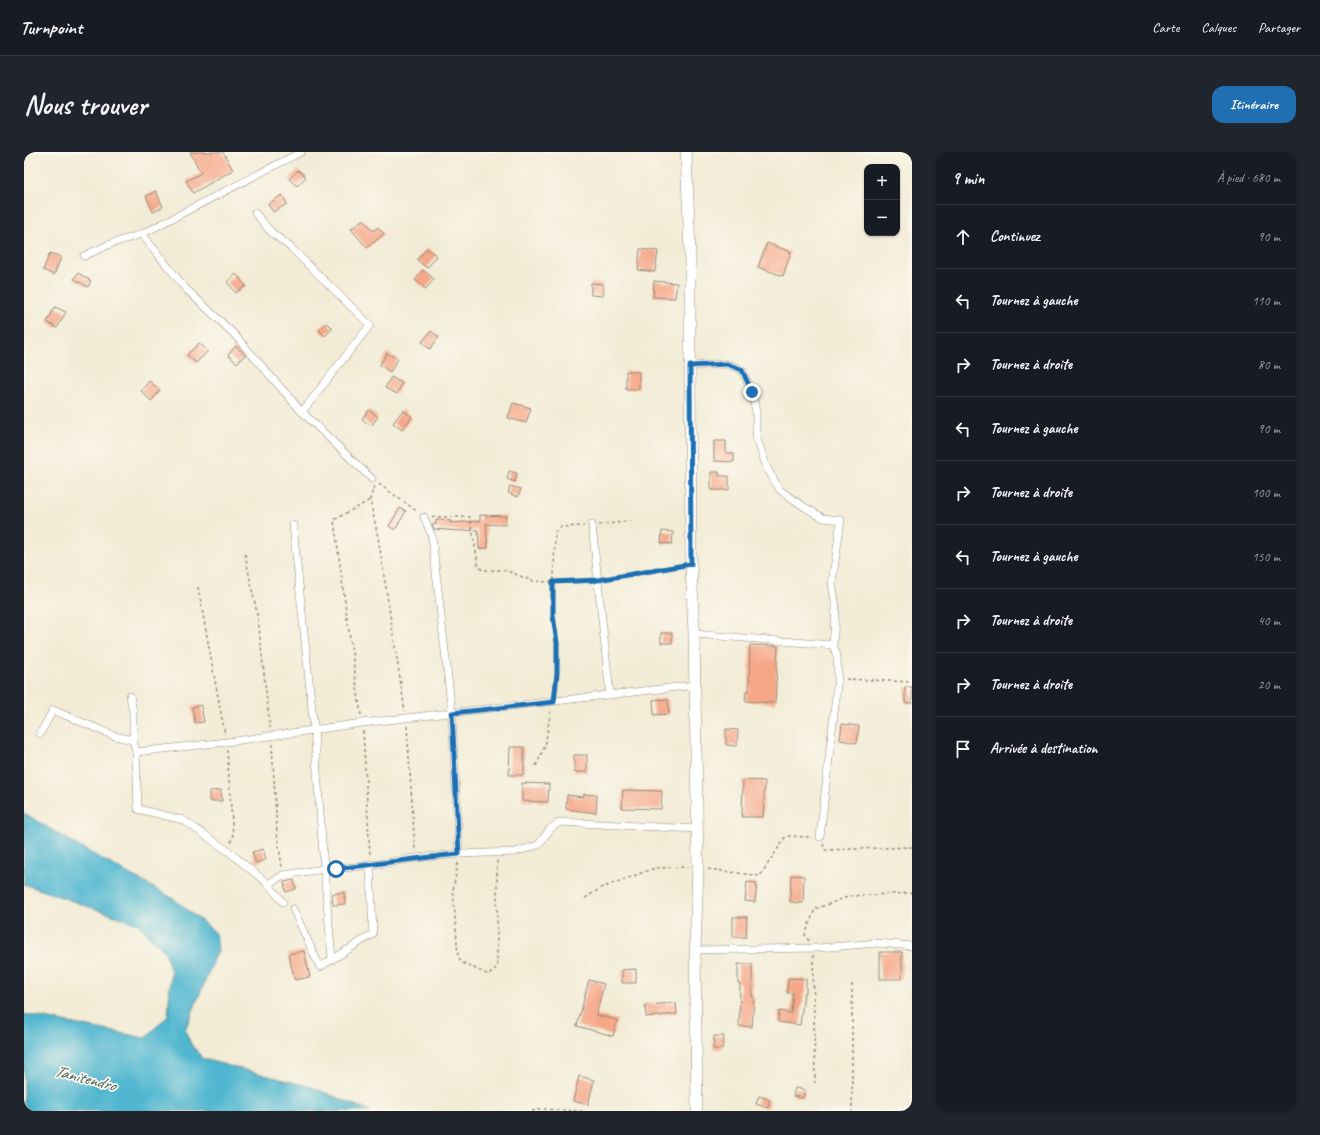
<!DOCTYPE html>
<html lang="fr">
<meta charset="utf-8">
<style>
:root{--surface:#171b24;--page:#20242c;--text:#f1f3f6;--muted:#9ea1a6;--line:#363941;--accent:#1f6fb2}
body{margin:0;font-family:Caveat,sans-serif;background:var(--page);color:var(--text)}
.controls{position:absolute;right:12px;top:12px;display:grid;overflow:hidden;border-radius:8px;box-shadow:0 1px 3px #0004}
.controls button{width:36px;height:36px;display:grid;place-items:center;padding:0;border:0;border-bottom:1px solid var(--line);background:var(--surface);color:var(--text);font:20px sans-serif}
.stop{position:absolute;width:12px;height:12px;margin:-9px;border:3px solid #1f6fb2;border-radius:50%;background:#fff}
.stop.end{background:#1f6fb2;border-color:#fff;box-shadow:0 1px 4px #0008}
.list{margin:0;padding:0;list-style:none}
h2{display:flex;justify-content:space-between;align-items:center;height:52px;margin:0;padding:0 16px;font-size:17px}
h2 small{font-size:13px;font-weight:400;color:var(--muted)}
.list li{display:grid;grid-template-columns:26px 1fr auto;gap:12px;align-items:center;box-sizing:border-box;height:64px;padding:0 16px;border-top:1px solid var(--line)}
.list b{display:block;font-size:15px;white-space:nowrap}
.list em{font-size:13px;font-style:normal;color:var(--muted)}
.icon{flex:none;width:22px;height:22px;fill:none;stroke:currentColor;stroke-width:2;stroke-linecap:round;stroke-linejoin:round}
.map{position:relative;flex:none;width:888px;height:959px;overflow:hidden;border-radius:12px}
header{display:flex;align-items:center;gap:24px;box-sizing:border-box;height:56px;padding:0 20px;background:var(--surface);border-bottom:1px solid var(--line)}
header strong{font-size:19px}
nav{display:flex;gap:22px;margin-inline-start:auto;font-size:14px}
.intro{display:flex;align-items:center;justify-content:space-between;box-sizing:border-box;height:96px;padding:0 24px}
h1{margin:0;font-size:28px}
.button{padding:10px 18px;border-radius:12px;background:var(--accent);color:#fff;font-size:14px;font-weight:700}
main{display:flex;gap:24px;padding:0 24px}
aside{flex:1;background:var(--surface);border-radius:12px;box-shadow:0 1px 3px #0004}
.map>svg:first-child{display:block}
.water{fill:#51b7d0;stroke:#467077}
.building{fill:#f5a788}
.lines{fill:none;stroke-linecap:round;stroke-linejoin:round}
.street-casing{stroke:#968b7a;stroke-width:8}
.secondary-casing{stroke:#968b7a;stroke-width:12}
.path{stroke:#968b7a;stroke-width:1.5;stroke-dasharray:3 3;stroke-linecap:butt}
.street{stroke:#fff;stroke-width:7}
.secondary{stroke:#fff;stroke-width:11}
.route{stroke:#1f6fb2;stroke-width:5}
.labels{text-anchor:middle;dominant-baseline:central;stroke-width:3.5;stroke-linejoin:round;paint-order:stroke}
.water-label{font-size:17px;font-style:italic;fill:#435b5c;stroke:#fbf7ec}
</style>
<header>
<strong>Turnpoint</strong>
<nav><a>Carte</a><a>Calques</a><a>Partager</a></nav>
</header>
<div class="intro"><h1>Nous trouver</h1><a class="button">Itinéraire</a></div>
<main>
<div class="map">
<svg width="888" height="959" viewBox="0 0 888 959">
<rect width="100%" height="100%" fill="#fbf7ec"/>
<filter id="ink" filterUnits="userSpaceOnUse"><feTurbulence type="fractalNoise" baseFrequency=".025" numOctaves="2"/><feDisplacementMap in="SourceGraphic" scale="8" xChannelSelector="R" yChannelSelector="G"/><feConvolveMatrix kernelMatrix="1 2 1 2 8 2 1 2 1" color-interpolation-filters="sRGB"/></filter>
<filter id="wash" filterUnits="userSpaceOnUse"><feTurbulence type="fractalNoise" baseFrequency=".012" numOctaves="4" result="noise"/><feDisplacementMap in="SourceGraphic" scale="16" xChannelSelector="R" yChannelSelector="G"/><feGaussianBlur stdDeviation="0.9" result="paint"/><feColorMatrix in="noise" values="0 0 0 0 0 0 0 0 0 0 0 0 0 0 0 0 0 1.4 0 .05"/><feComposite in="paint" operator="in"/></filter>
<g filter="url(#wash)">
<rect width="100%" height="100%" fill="#f2ecd6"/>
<path class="water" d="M 0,661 L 56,695 L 150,747 L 192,781 L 194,798 L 161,878 L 167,892 L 179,907 L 287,935 L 346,959 L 0,959 L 0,862 L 121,886 L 144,864 L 147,820 L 141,800 L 114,772 L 0,732 Z"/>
<g id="blocks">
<g class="building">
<path d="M 166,0 L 199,0 L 209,18 L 169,41 L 162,29 L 177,21 Z"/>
<path d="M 274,18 L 282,25 L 273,34 L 265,27 Z"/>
<path d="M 132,39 L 139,55 L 129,60 L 122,44 Z"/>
<path d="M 258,43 L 263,52 L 249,60 L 244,52 Z"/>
<path d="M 339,67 L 349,79 L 354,75 L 360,82 L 343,96 L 327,77 Z"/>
<path d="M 743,91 L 767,100 L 759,124 L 734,115 Z"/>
<path d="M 403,96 L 413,104 L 403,116 L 393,108 Z"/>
<path d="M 616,97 L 634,99 L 631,120 L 614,118 Z"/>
<path d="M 26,101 L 37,105 L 30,123 L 19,118 Z"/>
<path d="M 399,118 L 410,127 L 402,137 L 391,128 Z"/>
<path d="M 54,121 L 67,129 L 64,135 L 50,127 Z"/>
<path d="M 212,122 L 222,134 L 212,141 L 203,130 Z"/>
<path d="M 630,129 L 653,131 L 651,146 L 629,145 Z"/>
<path d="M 567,131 L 579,132 L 579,144 L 567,143 Z"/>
<path d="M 31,155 L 42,160 L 33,176 L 23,170 Z"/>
<path d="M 302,171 L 309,176 L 301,184 L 295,178 Z"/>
<path d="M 407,179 L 415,185 L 406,197 L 398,190 Z"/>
<path d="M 175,191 L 184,199 L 172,211 L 163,203 Z"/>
<path d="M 212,194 L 221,203 L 213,211 L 204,203 Z"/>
<path d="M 363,201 L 374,207 L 366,220 L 356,213 Z"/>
<path d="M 602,219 L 615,220 L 615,237 L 602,237 Z"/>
<path d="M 367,225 L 378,231 L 373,242 L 361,236 Z"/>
<path d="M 125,229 L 136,238 L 127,249 L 117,239 Z"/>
<path d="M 489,251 L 507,256 L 502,271 L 484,266 Z"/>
<path d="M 345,258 L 354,265 L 347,274 L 338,267 Z"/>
<path d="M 379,258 L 388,265 L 378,278 L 369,271 Z"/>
<path d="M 690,289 L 702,289 L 702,301 L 710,301 L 710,310 L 690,309 Z"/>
<path d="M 485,319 L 493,321 L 491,330 L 483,327 Z"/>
<path d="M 687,320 L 695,320 L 695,324 L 705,324 L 705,338 L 687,338 Z"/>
<path d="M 486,334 L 497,337 L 494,345 L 484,341 Z"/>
<path d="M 376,356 L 382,359 L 371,378 L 365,374 Z"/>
<path d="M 456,363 L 482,364 L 481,373 L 462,372 L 464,396 L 455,397 L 454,378 L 436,379 L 410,377 L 408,372 L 412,372 L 412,368 L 427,369 L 426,371 L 456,369 Z"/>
<path d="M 638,379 L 649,380 L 648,392 L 637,391 Z"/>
<rect x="637" y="481" width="11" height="10"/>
<path d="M 726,493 L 754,494 L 751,551 L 721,549 L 722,539 L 725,539 Z"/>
<rect x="881" y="535" width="7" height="16"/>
<path d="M 644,547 L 645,562 L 630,563 L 629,548 Z"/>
<path d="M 177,553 L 180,570 L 171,571 L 168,555 Z"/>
<path d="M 818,572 L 835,574 L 833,591 L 816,588 Z"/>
<path d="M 702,577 L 714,578 L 713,594 L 702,593 Z"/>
<path d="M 486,595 L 500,595 L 500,623 L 485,623 Z"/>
<rect x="550" y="603" width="13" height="17"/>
<path d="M 719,628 L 741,629 L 739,665 L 718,665 Z"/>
<path d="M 498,631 L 525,632 L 524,650 L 498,649 Z"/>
<path d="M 197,638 L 198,649 L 186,649 L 186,639 Z"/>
<path d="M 599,638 L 638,639 L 637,657 L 598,656 Z"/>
<path d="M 560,642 L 573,643 L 572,661 L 542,657 L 543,643 L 559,645 Z"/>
<path d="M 239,697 L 242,707 L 232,711 L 228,700 Z"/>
<path d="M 767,723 L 780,724 L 779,751 L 766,750 Z"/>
<path d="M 270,728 L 272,737 L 262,740 L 260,730 Z"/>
<path d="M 723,730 L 733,731 L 731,750 L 721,749 Z"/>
<path d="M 320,740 L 321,752 L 309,753 L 308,742 Z"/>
<path d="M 709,765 L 723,765 L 722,785 L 709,785 Z"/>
<path d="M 280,799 L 286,825 L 271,828 L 264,802 Z"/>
<rect x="856" y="800" width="22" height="27"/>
<path d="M 714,812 L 728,812 L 728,845 L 730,845 L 728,875 L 715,874 L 716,832 L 714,831 Z"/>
<path d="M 612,817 L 612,831 L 598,831 L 598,818 Z"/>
<path d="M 764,826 L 782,827 L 782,841 L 780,841 L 776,873 L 754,870 L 755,859 L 767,861 L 769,841 L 763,841 Z"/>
<path d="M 565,828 L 580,832 L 572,863 L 593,868 L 589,884 L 553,874 Z"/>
<path d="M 652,851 L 653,862 L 622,865 L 621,853 Z"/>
<path d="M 690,884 L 700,884 L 698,897 L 689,897 Z"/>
<path d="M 555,924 L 570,928 L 564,953 L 549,949 Z"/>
<path d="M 771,936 L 781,938 L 779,946 L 769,944 Z"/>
<path d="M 735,944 L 746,948 L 744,956 L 732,952 Z"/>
</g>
</g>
</g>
<g filter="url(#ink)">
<use href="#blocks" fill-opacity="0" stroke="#968b7a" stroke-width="1"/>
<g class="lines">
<defs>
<g id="street">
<path d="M 231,61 L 247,80 L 266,95 L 346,173 L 278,260"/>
<path d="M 118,82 L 161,136 L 209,181 L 278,260 L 348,327"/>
<path d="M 60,104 L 86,92 L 118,82 L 277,0"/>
<path d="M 666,214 L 703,212 L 718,218 L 728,240 L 732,261 L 732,284 L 743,316 L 756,338 L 779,354 L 799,366 L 817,368 L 808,431 L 812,455 L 809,493 L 813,504 L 814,526 L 796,685"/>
<path d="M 400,365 L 408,385 L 428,561 L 435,702"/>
<path d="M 269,373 L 290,577 L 300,717 L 308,807"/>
<path d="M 568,373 L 586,543"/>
<path d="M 670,482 L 809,493"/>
<path d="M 106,544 L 109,560 L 109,588"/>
<path d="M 16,582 L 29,558 L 91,584 L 109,588 L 112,600"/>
<path d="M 244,732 L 259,723 L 300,717 L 312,717 L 356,712 L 391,706 L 435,702 L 491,700 L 514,693 L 527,676 L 536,670 L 673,677"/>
<path d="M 259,750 L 244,732 L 204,699 L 159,668 L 114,657 L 112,600 L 203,590 L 338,571 L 671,533"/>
<path d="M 269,757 L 296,815 L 349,782 L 346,712"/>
<path d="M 671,798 L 794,796 L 854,791 L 888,794"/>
</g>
<path id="secondary" d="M 662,0 L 666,98 L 666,214 L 667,412 L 670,482 L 674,715 L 671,798 L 673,959"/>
</defs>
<use href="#street" class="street-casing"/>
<use href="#secondary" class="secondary-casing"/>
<g class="path">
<path d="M 355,332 L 394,360"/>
<path d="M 350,334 L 346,348 L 354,385 L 381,559"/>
<path d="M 408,365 L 446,365 L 454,412 L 458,418 L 481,418 L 509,429 L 529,430 L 567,428"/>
<path d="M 575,373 L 607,369"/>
<path d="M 221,402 L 234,467 L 246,576"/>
<path d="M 582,426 L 657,413"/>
<path d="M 174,435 L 201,583"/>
<path d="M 822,527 L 888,530"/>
<path d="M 531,542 L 533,521 L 533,491 L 529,463 L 531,380 L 537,375 L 560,374"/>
<path d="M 337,563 L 324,473 L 310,368 L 346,348"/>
<path d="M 383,574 L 391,698"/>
<path d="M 339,579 L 346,705"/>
<path d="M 248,592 L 253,682 L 258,715"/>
<path d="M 203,598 L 209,685 L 206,692"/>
<path d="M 512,614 L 521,594 L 527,557"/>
<path d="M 799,692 L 801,698 L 888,695"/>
<path d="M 434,711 L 429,738 L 434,803 L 437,810 L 465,823 L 473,815 L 473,708"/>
<path d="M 684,717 L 736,724 L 762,684 L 788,685"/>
<path d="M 561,746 L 577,736 L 631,716 L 664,715"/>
<path d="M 785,789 L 781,783 L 791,757 L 826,744 L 888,741"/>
<path d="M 789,803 L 791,931"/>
<path d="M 828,832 L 828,959"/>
<path d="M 508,959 L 518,957 L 558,959"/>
</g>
<use href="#street" class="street"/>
<use href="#secondary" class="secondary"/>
</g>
</g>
<g class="lines" filter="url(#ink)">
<path class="route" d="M 312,717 C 353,712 394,706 435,702 L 428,561 L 530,550 L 533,521 L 533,491 L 529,463 L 529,430 L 574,428 L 667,412 L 666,214 L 703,212 L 718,218 L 728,240"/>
</g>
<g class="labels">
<g class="water-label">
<text transform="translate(61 926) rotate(14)">Tanitendro</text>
</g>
</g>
</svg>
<div class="controls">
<button>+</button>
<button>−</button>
</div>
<div class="stop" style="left:312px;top:717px"></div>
<div class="stop end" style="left:728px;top:240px"></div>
</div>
<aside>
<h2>9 min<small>À pied · 680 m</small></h2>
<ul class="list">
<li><svg class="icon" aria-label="ahead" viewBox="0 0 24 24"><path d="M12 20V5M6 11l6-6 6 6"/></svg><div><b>Continuez</b></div><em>90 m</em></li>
<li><svg class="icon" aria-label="left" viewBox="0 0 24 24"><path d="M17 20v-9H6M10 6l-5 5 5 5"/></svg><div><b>Tournez à gauche</b></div><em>110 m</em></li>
<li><svg class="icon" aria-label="right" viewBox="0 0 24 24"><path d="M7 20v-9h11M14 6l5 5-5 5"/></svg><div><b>Tournez à droite</b></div><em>80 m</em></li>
<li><svg class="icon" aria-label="left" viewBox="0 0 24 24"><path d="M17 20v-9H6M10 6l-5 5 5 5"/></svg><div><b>Tournez à gauche</b></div><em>90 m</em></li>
<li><svg class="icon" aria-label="right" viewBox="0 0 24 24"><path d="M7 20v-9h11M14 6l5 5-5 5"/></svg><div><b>Tournez à droite</b></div><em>100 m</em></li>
<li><svg class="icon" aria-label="left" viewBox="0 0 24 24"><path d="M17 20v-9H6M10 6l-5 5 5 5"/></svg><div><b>Tournez à gauche</b></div><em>150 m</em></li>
<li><svg class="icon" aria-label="right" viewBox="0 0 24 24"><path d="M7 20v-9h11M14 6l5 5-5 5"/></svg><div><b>Tournez à droite</b></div><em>40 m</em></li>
<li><svg class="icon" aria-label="right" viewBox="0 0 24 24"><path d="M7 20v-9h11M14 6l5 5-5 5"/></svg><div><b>Tournez à droite</b></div><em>20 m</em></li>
<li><svg class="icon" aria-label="arrive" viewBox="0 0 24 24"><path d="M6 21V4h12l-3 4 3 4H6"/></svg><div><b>Arrivée à destination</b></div></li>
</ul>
</aside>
</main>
